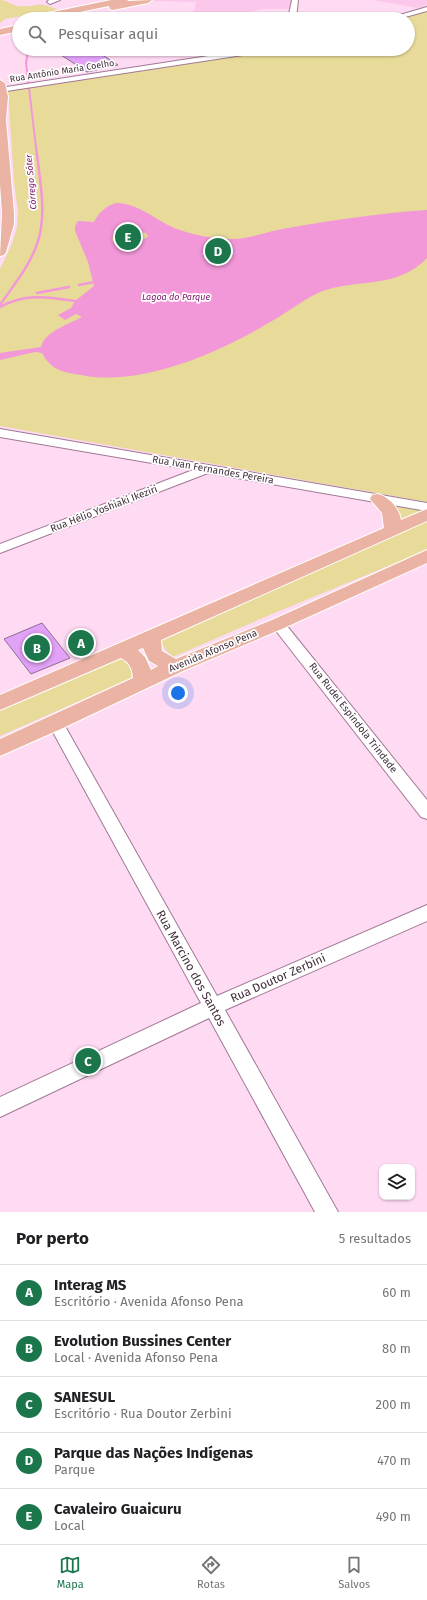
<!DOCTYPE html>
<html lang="pt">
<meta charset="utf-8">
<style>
:root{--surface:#fff;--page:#f6f6f6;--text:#202124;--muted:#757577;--line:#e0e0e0;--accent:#1b764c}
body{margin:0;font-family:"Fira Sans",sans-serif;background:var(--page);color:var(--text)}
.controls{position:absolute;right:12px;bottom:12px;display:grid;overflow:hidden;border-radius:8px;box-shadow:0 1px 3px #0004}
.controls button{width:36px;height:36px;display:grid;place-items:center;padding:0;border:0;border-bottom:1px solid var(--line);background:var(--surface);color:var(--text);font:20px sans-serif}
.you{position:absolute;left:178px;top:693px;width:14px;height:14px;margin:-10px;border:3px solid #fff;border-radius:50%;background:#1a73e8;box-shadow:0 0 0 6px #1a73e833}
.badge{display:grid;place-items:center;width:26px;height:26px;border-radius:50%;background:var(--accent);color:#fff;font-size:13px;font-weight:700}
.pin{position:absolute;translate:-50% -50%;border:2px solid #fff;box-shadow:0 1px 4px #0006}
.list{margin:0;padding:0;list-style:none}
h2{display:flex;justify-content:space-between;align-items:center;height:52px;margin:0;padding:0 16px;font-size:17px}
h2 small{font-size:13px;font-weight:400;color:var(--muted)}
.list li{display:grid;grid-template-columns:26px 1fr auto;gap:12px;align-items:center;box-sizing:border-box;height:56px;padding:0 16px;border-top:1px solid var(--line)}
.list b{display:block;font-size:15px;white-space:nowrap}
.list p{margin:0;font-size:13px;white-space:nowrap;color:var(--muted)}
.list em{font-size:13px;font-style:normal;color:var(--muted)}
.icon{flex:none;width:22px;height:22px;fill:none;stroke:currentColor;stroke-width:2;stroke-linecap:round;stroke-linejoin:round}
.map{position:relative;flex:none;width:427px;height:1212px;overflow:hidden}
.search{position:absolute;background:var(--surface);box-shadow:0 1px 3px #0004;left:12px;right:12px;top:12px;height:44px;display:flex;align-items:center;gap:10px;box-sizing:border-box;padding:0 14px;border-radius:22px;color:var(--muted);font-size:15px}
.sheet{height:332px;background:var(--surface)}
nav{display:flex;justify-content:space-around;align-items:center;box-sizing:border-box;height:56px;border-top:1px solid var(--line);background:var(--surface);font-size:11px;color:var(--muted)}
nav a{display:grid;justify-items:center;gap:2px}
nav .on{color:var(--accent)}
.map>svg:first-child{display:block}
.built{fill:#fbc8ec}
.green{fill:#e8da99}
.water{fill:#f298d9;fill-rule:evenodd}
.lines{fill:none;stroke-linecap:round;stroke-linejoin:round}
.stream-far1{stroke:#f298d9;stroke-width:2}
.stream{stroke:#f298d9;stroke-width:2.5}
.building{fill:#e2a2f7;stroke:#8a6f93}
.minor-casing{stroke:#a17895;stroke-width:2}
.major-casing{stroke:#fff;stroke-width:2}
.minor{fill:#fff;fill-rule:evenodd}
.major{fill:#ebb3a3;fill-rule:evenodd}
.labels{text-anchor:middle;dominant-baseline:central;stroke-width:3.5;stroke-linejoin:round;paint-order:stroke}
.far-street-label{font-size:9px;fill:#412f3b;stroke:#fff}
.far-water-label{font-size:9px;font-style:italic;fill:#821a6e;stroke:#fff}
.street-label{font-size:10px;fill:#412f3b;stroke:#fff}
.near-street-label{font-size:12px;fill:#412f3b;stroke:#fff}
</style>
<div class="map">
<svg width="427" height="1212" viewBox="0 0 427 1212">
<rect width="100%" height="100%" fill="#ffdaf3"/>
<g class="built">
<path d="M 154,0 L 296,0 L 296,9 L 261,9 L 225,19 L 192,19 L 196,2 L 150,1 Z"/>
<path d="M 372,0 L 427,0 L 427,5 L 418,8 Z"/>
</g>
<g class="green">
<path d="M 0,0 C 7,0 12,5 18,6 C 38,8 37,0 58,10 L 5,19 L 0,23 Z"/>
<path d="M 427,10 L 427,502 L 0,426 L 0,269 L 12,244 L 17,227 L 18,212 L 14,181 L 8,92 L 9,90 L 273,49 L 408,49 L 408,19 L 396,19 Z"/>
<path d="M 386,503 L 427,510 L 395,525 Z"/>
<path d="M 427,521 L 427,550 L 272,614 L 173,657 L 164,648 L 160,637 Z"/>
<path d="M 116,655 L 130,662 L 133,670 L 131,678 L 0,736 L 0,705 Z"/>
</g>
<path class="water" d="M 116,203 C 139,203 156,221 177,229 C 193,235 211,238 228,239 C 247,240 268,231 288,228 C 334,220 380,213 427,210 L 427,258 C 397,290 356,278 320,292 C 301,301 284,315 265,325 C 216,354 139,387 81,375 C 62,372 51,370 42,353 L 35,352 L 0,360 L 0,353 L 41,347 C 44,332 69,324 82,317 L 76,314 L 65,320 L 58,315 L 71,308 L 75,301 L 94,286 L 88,262 L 75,231 L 75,226 L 78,221 L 94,222 C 99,212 106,206 116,203 ZM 131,231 L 146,233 L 148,236 C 143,243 122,246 113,242 L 112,239 L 113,236 Z"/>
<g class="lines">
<path class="stream-far1" d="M 27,49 L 28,52 L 26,63 L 36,147"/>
<g class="stream">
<path d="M 79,285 L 114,278"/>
<path d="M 37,293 L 69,287"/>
<path d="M 0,305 C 13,286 29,267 37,244 C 48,214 39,177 36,146"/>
<path d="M 0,307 C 25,293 48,297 75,301"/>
</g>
</g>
<g class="building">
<path d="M 77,49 L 93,49 L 118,65 L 87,72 L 58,53 Z"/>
<path d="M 42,623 L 70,658 L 31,674 L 4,639 Z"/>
</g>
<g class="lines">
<defs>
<g id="minor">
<path d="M 49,0 L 60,0 L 50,4 L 47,2 Z"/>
<path d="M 292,0 L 298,0 L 296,19 L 288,19 Z"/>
<path d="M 427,7 L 427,11 L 398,19 L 386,19 Z"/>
<path d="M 254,49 L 273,49 L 269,51 L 0,92 L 0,88 Z"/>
<path d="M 0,429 L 427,503 L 427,511 L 208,473 L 0,553 L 0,544 L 193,470 L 0,437 Z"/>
<path d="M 278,619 L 283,621 L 427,800 L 427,819 L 421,817 L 273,627 L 271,624 L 273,621 Z"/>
<path d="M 56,717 L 61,719 L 217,996 L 427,905 L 427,921 L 225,1010 L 338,1212 L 315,1212 L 209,1018 L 0,1117 L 0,1097 L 201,1003 L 48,723 L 51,719 Z"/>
</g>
<g id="major">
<path d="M 111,0 L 128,0 L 127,1 L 152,0 L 148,3 L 113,10 L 110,9 L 109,6 L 46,19 L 28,19 L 33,16 Z"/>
<path d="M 19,25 L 19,31 L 0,35 L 0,29 Z"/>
<path d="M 0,80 L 5,83 L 8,97 L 6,120 L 14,213 L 14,224 L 6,252 L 4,255 L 0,256 L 2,213 L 0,184 Z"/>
<path d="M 378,494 C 389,497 399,508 401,520 L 427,509 L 427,521 L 161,640 L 162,651 L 176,659 L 272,620 L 427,550 L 427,563 L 284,628 L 183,671 L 63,728 L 0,756 L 0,739 L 133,678 C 132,668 130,663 121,658 L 0,710 L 0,695 L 384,528 L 382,513 L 370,499 L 372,495 ZM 143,648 L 149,661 L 158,666 L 151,670 L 145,657 L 138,650 Z"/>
</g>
</defs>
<use href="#minor" class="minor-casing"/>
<use href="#major" class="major-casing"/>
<use href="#minor" class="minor"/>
<use href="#major" class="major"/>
</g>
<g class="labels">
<g class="far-street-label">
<text transform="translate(62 71) rotate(-9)">Rua Antônio Maria Coelho</text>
</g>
<g class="far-water-label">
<text transform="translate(31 182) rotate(-95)">Córrego Sóter</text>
<text x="176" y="297">Lagoa do Parque</text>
</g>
<g class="street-label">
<text transform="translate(213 470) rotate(10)">Rua Ivan Fernandes Pereira</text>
<text transform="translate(104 509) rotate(-21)">Rua Hélio Yoshiaki Ikeziri</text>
<text transform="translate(213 651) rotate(-23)">Avenida Afonso Pena</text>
<text transform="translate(353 718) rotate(52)">Rua Rudel Espíndola Trindade</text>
</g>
<g class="near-street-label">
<text transform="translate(191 968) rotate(61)">Rua Marcino dos Santos</text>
<text transform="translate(278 978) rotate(-24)">Rua Doutor Zerbini</text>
</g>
</g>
</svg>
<div class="controls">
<button><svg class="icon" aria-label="layers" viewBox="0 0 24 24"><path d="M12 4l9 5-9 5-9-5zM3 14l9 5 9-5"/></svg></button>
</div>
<div class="you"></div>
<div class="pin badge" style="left:81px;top:643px">A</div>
<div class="pin badge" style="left:37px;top:648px">B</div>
<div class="pin badge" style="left:88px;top:1061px">C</div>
<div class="pin badge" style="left:218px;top:251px">D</div>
<div class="pin badge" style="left:128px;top:237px">E</div>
<div class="search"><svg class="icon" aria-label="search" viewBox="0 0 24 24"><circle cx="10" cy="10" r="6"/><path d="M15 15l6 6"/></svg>Pesquisar aqui</div>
</div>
<section class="sheet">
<h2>Por perto<small>5 resultados</small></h2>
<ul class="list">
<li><span class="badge">A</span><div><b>Interag MS</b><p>Escritório · Avenida Afonso Pena</p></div><em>60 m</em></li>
<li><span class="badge">B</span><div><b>Evolution Bussines Center</b><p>Local · Avenida Afonso Pena</p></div><em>80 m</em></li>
<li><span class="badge">C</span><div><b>SANESUL</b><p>Escritório · Rua Doutor Zerbini</p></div><em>200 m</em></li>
<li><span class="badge">D</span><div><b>Parque das Nações Indígenas</b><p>Parque</p></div><em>470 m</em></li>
<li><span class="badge">E</span><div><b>Cavaleiro Guaicuru</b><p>Local</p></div><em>490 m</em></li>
</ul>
</section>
<nav>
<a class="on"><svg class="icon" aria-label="map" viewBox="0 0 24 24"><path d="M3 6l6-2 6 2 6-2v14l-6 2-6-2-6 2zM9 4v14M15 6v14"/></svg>Mapa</a>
<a><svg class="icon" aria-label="directions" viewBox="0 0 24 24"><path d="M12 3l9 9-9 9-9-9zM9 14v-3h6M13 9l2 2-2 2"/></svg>Rotas</a>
<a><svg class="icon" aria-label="saved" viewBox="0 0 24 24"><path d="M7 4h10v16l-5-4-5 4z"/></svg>Salvos</a>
</nav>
